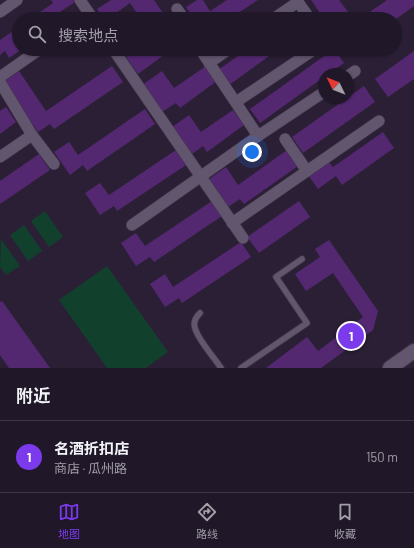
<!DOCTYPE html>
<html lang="zh">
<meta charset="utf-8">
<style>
:root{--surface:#201728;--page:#2d2434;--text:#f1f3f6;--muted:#a29fa8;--line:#3d3645;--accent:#7c3aed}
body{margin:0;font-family:Barlow,"Noto Sans SC",sans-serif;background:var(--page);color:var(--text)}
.compass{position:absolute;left:318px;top:68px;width:36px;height:36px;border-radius:50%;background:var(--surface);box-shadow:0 1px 3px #0004;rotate:313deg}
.you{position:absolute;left:252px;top:152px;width:14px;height:14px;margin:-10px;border:3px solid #fff;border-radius:50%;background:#1a73e8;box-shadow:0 0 0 6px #1a73e833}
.badge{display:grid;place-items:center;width:26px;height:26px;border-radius:50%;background:var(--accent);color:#fff;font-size:13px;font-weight:700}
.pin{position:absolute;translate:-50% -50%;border:2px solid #fff;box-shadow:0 1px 4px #0006}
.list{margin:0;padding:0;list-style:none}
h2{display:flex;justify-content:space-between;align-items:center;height:52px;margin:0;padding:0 16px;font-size:17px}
h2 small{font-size:13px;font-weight:400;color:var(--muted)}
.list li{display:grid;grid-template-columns:26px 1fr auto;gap:12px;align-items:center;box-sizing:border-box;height:72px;padding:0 16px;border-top:1px solid var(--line)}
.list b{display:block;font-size:15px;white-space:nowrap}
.list p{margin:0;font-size:13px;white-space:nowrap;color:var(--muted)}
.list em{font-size:13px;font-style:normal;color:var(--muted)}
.icon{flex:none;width:22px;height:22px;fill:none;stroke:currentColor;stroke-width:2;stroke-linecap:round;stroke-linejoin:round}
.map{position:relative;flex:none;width:414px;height:368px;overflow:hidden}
.search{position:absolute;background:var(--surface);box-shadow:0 1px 3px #0004;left:12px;right:12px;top:12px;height:44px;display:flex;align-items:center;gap:10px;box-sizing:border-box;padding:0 14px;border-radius:22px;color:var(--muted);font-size:15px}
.sheet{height:124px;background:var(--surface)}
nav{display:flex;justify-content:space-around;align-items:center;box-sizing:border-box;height:56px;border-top:1px solid var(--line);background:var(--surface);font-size:11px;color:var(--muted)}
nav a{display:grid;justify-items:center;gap:2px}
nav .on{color:var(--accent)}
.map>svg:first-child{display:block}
.green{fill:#11402d}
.building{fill:#532870}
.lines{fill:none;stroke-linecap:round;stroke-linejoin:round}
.service-casing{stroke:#44394c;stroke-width:7}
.minor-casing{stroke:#44394c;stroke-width:12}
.tertiary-casing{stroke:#44394c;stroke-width:16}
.service{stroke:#62556e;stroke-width:5.5}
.minor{stroke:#62556e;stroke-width:11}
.tertiary{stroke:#62556e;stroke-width:14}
</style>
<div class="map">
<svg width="414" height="368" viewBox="0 0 414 368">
<rect width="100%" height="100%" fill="#2b1f35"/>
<g class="green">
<path d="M 45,211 L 63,237 L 49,247 L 31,221 Z"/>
<path d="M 24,225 L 42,251 L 28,261 L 10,235 Z"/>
<path d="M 1,239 L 20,266 L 6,275 L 0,267 Z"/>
<path d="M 107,266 L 168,352 L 146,368 L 107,368 L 59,300 Z"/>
</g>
<g class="building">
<path d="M 51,0 L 73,0 L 75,2 L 60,12 L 65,19 L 30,19 L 53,3 Z"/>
<path d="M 111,0 L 154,0 L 163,13 L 154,19 L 141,19 L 130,3 L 108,19 L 103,19 L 97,9 Z"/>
<path d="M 197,0 L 203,0 L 210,11 L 227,0 L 258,0 L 229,19 L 194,19 L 186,7 Z"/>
<path d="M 311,0 L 339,0 L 348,12 L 338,19 L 324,19 Z"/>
<path d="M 387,0 L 414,0 L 414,6 L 396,19 L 360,19 Z"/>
<path d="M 300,12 L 305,19 L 290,19 Z"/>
<path d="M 19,27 L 19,49 L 22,49 L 9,58 L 5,51 L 0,55 L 0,40 Z"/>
<path d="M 138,49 L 172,49 L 138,74 L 126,57 Z"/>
<path d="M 248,49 L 279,49 L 229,85 L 218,70 Z"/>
<path d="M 334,49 L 344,63 L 328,74 L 324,74 L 324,77 L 260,123 L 250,109 Z"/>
<path d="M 414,51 L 414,79 L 388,97 L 375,79 Z"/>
<path d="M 112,66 L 123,82 L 54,129 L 50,124 L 38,132 L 3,82 L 19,71 L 46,111 Z"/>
<path d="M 206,66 L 217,81 L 180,108 L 176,103 L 162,112 L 142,85 L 162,71 L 174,88 Z"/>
<path d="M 364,86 L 375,102 L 303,153 L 292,137 Z"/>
<path d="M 6,107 L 16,122 L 0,134 L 0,111 Z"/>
<path d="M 145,109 L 155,124 L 87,171 L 83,165 L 70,175 L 54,152 L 69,142 L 78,155 Z"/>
<path d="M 233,110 L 244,125 L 207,152 L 203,146 L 192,154 L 172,127 L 189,115 L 201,132 Z"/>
<path d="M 383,132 L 394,148 L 342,185 L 336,176 L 318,189 L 308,175 L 328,161 L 333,167 Z"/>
<path d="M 176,150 L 186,165 L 117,211 L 114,206 L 100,215 L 85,193 L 100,183 L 109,195 Z"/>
<path d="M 287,150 L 298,166 L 244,204 L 240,199 L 228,207 L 209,179 L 226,167 L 238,185 Z"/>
<path d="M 39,154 L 50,170 L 0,204 L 0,181 Z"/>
<path d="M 212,201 L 222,216 L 154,262 L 150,257 L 136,266 L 121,243 L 136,233 L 145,246 Z"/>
<path d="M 299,201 L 310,217 L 259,253 L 247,237 Z"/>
<path d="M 329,240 L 378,311 L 373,330 L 321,368 L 266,368 L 307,337 L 318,351 L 363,317 L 333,273 L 306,291 L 295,274 L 320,257 L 315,249 Z"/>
<path d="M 241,242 L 251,257 L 182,303 L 179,298 L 165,307 L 150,284 L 165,274 L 173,287 Z"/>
<path d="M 2,301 L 50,368 L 9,368 L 0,355 L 0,302 Z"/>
</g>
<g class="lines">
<defs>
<g id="service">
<path d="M 200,313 C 196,317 193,322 195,328 C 198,340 214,357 221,368"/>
<path d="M 241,368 L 307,323 L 276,277 L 302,259"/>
</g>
<g id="minor">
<path d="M 80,0 L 93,19"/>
<path d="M 177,9 L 184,19"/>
<path d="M 0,12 L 17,0"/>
<path d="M 273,19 L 298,2 L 310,19"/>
<path d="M 113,49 L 243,238"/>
<path d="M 200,49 L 258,136"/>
<path d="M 209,63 L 229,49"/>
<path d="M 348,76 L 355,71"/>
<path d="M 0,77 L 40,49"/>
<path d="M 0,82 L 32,135 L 54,164"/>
<path d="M 236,102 L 315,49"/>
<path d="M 285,139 L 307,171"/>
<path d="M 0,157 L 32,135"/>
<path d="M 232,223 L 379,121"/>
<path d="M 132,225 L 258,136 L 324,92"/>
</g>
<path id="tertiary" d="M 390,368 L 414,351"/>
</defs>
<use href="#service" class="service-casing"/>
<use href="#minor" class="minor-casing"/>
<use href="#tertiary" class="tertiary-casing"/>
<use href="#service" class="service"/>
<use href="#minor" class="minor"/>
<use href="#tertiary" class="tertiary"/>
</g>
</svg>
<svg class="compass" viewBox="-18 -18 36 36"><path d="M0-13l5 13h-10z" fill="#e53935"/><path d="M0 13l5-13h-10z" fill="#a29fa8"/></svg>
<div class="you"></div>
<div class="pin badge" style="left:351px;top:336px">1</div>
<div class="search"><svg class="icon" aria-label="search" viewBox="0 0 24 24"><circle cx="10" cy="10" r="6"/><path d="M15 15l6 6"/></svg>搜索地点</div>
</div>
<section class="sheet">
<h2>附近<small></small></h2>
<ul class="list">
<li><span class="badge">1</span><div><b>名酒折扣店</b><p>商店 · 瓜州路</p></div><em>150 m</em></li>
</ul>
</section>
<nav>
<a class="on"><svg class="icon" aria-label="map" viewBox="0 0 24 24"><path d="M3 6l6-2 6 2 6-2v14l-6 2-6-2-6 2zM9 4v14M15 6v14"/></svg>地图</a>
<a><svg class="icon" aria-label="directions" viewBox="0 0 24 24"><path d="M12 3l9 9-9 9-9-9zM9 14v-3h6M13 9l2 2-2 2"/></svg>路线</a>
<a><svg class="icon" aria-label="saved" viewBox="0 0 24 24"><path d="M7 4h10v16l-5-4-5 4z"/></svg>收藏</a>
</nav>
